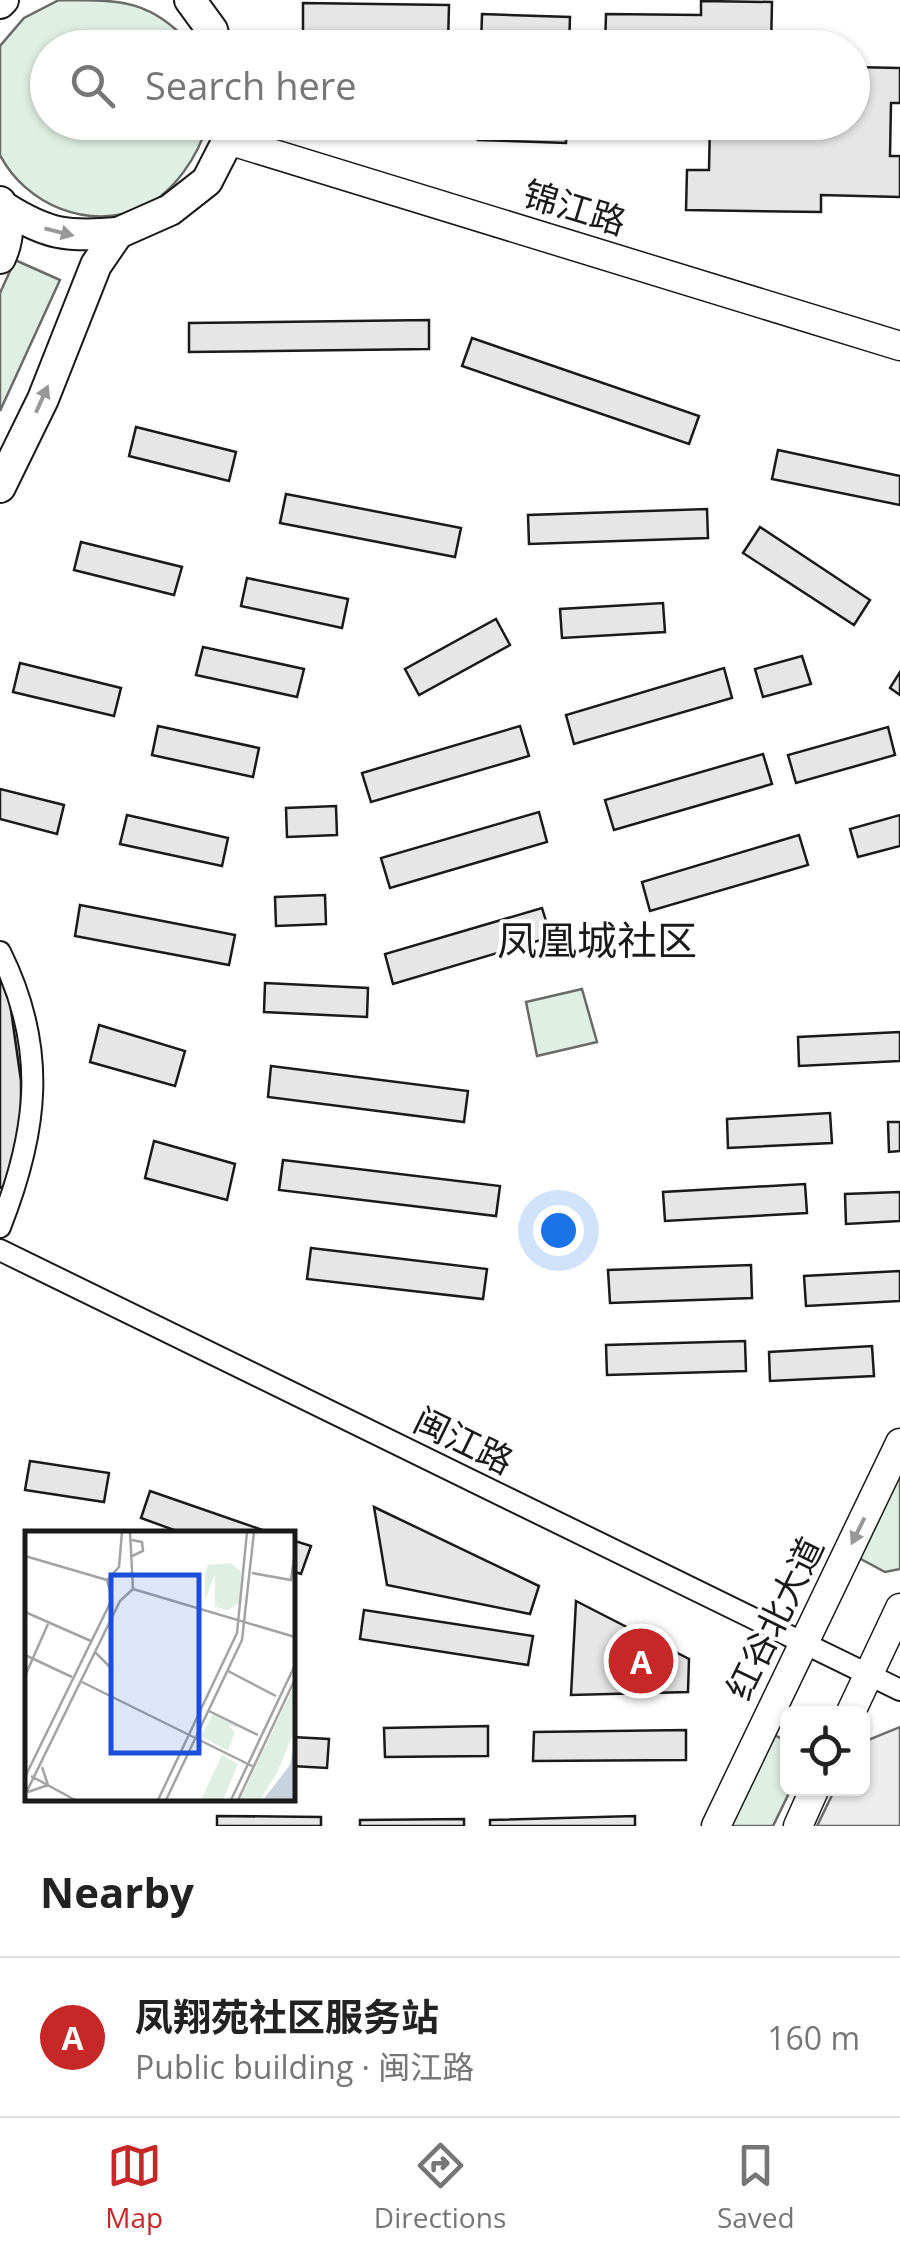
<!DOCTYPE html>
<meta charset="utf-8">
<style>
:root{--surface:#fff;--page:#f2f2f2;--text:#222;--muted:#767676;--line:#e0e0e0;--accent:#c62828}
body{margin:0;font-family:"Open Sans","Noto Sans SC",sans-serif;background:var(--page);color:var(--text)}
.controls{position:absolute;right:30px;bottom:30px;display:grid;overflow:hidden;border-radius:15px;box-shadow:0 2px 8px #0004}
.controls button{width:90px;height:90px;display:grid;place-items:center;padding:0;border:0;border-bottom:2px solid var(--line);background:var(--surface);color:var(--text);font:50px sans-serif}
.you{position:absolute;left:558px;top:1230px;width:35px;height:35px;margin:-25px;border:8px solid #fff;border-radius:50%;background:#1a73e8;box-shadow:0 0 0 15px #1a73e833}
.badge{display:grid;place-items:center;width:65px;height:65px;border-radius:50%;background:var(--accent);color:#fff;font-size:32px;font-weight:700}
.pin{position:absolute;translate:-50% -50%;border:5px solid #fff;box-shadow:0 2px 10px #0006}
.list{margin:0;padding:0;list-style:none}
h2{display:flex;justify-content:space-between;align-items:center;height:130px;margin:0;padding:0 40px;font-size:42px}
h2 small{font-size:32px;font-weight:400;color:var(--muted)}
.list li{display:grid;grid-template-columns:65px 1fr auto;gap:30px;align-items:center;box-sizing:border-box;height:160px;padding:0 40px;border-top:2px solid var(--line)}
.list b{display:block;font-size:38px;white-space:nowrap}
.list p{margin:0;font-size:32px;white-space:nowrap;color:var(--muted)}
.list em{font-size:32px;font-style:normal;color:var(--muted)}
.icon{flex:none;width:55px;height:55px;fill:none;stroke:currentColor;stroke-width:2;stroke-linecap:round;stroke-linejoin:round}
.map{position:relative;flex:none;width:900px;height:1826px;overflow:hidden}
.search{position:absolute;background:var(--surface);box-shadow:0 2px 8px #0004;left:30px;right:30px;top:30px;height:110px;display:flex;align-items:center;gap:25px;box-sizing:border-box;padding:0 35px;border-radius:55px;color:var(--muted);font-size:38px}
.sheet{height:290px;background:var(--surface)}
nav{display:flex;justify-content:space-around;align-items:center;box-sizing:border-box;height:140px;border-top:2px solid var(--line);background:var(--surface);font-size:28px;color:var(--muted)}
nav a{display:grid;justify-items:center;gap:5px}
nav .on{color:var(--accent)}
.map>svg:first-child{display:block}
.green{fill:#e0efe3;stroke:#6a6a6a;stroke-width:2.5}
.parking{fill:#ededed;stroke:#6a6a6a;stroke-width:2.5}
.building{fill:#e6e6e6;stroke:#1a1a1a;stroke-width:2.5}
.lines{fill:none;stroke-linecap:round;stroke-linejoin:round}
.minor-casing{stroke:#1a1a1a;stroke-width:24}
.major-casing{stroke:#1a1a1a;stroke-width:31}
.highway-casing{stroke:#1a1a1a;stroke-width:34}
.minor{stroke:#fff;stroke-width:20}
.major{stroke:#fff;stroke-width:28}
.highway{stroke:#fff;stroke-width:30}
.oneway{fill:#989898}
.labels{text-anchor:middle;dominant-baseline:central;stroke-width:8;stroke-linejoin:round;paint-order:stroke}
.street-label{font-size:35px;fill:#1a1a1a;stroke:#fff}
.quarter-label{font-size:40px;fill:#1a1a1a;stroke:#fff}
.inset-road{fill:none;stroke:#a3a3a3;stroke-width:2.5}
.view{fill:#1d4ed8;fill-opacity:0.15;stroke:#1d4ed8;stroke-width:5}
.inset-edge{fill:none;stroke:#1a1a1a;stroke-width:5}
</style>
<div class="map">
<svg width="900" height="1826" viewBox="0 0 900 1826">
<rect width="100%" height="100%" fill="#fff"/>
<g class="green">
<path d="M 59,0 C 127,0 149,0 194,47 L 48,48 L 48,122 L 208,123 C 198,156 175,192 142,208 C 89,231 26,205 0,155 L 0,46 L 24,18 Z"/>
<path d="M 15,260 L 60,280 L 0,411 L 0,293 Z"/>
<path d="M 582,989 L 597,1042 L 537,1056 L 526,1002 Z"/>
<path d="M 900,1469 L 900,1569 L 885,1572 L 859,1558 Z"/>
<path d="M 773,1734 L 787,1742 L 788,1788 L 791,1789 L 773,1826 L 724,1826 Z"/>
</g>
<path class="parking" d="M 900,1727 L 900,1826 L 817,1826 L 835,1789 L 862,1788 L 863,1742 Z"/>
<g class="building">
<path d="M 701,1 L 772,2 L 771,48 L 605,48 L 606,14 L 701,15 Z"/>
<path d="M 303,3 L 449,5 L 448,44 L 303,42 Z"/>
<path d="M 482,14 L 570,17 L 569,48 L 481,48 Z"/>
<path d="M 852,67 L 900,68 L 900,103 L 891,103 L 890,156 L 900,156 L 900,197 L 821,195 L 821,212 L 686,210 L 687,170 L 709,170 L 710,122 L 852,122 Z"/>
<path d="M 479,122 L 567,122 L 566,143 L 478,140 Z"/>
<path d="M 429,320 L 429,349 L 189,352 L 189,323 Z"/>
<path d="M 472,338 L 699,416 L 689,444 L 462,366 Z"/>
<path d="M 136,427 L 236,452 L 229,481 L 129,456 Z"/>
<path d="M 778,450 L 900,476 L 900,505 L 772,479 Z"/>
<path d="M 286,494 L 461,528 L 455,557 L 280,523 Z"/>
<path d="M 707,509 L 708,538 L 529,544 L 528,515 Z"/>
<path d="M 760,527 L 870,600 L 854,625 L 743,553 Z"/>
<path d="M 81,542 L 182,567 L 174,595 L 74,570 Z"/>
<path d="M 247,578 L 348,599 L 342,628 L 241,606 Z"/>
<path d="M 663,603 L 665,632 L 562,638 L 560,609 Z"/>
<path d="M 496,619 L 510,645 L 419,695 L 405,669 Z"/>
<path d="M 203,647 L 304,669 L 297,697 L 196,675 Z"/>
<path d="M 802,656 L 811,684 L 763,697 L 755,669 Z"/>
<path d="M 20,663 L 121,688 L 114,716 L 13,692 Z"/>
<path d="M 724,668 L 732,698 L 574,744 L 566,715 Z"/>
<path d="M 900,672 L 900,695 L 890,688 Z"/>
<path d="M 158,726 L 259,748 L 253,777 L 152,755 Z"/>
<path d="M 520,726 L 529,756 L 371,802 L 362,773 Z"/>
<path d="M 888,727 L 895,755 L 796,783 L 788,755 Z"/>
<path d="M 763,754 L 772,784 L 614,830 L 605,800 Z"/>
<path d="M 0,789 L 64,805 L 57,834 L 0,819 Z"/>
<path d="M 336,806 L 337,835 L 287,837 L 286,808 Z"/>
<path d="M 539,812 L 547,842 L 390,888 L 381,858 Z"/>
<path d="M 127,815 L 228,838 L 222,866 L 120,844 Z"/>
<path d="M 900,815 L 900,846 L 858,857 L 850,829 Z"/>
<path d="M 799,835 L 808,865 L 650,911 L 642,882 Z"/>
<path d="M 325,895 L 326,924 L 276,926 L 275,897 Z"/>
<path d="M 80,905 L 235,935 L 229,965 L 75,936 Z"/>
<path d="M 542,908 L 551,937 L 393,984 L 385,954 Z"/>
<path d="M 0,978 L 10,1003 L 21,1081 L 21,1126 L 5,1186 L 0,1188 Z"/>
<path d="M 265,983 L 368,988 L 367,1017 L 264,1012 Z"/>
<path d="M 99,1025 L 185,1051 L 175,1086 L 90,1062 Z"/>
<path d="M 900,1032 L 900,1061 L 799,1066 L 798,1037 Z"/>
<path d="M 271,1066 L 468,1091 L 464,1122 L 268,1097 Z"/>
<path d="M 830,1113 L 832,1143 L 728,1148 L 727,1119 Z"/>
<path d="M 888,1122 L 900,1122 L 900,1151 L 889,1152 Z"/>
<path d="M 154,1141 L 235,1164 L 227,1200 L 145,1178 Z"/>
<path d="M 283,1160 L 500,1186 L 496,1216 L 279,1190 Z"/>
<path d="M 805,1184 L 807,1213 L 665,1221 L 663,1192 Z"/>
<path d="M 900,1192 L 900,1221 L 846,1224 L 845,1194 Z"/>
<path d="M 311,1248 L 487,1269 L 483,1299 L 307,1279 Z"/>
<path d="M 751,1265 L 752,1298 L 610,1303 L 608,1270 Z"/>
<path d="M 900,1271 L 900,1301 L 806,1306 L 804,1276 Z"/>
<path d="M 745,1341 L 746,1371 L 607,1375 L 606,1345 Z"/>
<path d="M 872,1346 L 874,1376 L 770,1381 L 769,1352 Z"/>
<path d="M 30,1461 L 109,1473 L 104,1502 L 25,1490 Z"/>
<path d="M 150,1491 L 274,1534 L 185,1534 L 141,1518 Z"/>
<path d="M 374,1507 L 539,1586 L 530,1614 L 387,1585 Z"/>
<path d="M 292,1540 L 311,1546 L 301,1574 L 292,1571 Z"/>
<path d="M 576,1601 L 689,1659 L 688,1692 L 571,1695 Z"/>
<path d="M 364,1610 L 533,1636 L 528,1665 L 360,1639 Z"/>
<path d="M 488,1726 L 488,1756 L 385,1757 L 384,1728 Z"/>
<path d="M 686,1730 L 686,1760 L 533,1761 L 534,1732 Z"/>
<path d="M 292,1737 L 329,1739 L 327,1768 L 292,1766 Z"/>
<path d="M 217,1816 L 321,1817 L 321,1826 L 217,1826 Z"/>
<path d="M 635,1816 L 635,1826 L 490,1826 L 490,1820 Z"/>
<path d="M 464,1819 L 464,1826 L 360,1826 L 360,1820 Z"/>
</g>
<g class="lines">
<defs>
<g id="minor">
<path d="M 0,952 C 48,1048 38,1131 0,1227"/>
<path d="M 0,1250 L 900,1690"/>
</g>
<g id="major">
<path d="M 228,140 L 900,346"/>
<path d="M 850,1714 L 900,1608"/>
<path d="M 716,1826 L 900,1443"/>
<path d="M 798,1826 L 815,1788"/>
</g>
<g id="highway">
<path d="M 190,0 L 212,30 L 217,48"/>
<path d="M 0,3 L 3,0"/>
<path d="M 0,202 C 11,218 8,241 0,258"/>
<path d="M 5,208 C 48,235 67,237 118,233"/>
<path d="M 0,487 L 43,399 L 96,265 L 118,233 L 170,210 L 207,181 L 228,140 L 228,122"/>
</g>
</defs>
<use href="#minor" class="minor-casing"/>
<use href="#major" class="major-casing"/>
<use href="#highway" class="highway-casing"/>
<use href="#minor" class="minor"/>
<use href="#major" class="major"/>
<use href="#highway" class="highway"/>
</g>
<defs><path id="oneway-solid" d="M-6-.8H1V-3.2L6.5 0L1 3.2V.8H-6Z" transform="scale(2.5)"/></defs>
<g class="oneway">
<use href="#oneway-solid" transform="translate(59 232) rotate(14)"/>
<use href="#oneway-solid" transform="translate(42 399) rotate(-66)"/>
<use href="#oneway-solid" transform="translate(858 1531) rotate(116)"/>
</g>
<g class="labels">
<g class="street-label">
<text transform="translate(575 207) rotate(17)">锦江路</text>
<text transform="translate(464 1440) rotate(26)">闽江路</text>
<text transform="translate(774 1618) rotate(-64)">红谷北大道</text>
</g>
<g class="quarter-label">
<text x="597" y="939">凤凰城社区</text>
</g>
</g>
<g transform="translate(25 1531)">
<rect width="270" height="270" fill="#fff"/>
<path d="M 205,32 L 216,40 L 215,71 L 203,79 L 190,76 L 190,43 L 180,69 L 180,43 L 183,34 ZM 270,153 L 270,199 L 252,242 L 235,269 L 215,269 ZM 188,183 L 215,197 L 203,194 L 210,201 L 203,220 L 176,205 ZM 197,224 L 213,233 L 198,269 L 176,269 Z" fill="#e0efe3"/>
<path d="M 270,206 L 270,269 L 238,269 L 265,234 Z" fill="#c6d2dc"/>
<path class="inset-road" d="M 0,25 L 82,49M 105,26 L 118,20 L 117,11 L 107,9M 227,42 L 266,49 L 270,20M 108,58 L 270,106M 0,81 L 66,110M 71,122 L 87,138 L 85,165M 0,124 L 47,146M 203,140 L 251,165M 0,145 L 23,93M 57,151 L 229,236M 184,180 L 233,204M 6,245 L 50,269M 0,246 L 87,68 L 82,49 L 94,36 L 97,1M 3,261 L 23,254 L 17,236M 0,264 L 95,70 L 108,58 L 105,1M 133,269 L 212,102 L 222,1M 141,269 L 217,109 L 229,1M 206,269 L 270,134M 213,269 L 270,148"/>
<path class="view" d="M 86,44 L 174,44 L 174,222 L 86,222 Z"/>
<rect width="270" height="270" class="inset-edge"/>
</g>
</svg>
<div class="controls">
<button><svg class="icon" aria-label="locate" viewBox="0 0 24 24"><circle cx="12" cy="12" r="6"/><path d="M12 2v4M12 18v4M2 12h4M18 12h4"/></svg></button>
</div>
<div class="you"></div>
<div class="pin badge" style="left:641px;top:1661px">A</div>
<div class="search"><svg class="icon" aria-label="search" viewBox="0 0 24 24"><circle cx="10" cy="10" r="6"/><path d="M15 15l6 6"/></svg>Search here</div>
</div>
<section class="sheet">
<h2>Nearby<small></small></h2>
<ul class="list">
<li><span class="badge">A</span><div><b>凤翔苑社区服务站</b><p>Public building · 闽江路</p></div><em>160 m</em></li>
</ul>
</section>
<nav>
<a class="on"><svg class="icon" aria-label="map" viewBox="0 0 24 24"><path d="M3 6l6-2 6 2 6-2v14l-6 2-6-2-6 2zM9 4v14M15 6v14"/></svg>Map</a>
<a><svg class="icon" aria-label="directions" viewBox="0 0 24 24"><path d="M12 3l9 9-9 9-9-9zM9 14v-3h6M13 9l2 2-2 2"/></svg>Directions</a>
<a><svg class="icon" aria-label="saved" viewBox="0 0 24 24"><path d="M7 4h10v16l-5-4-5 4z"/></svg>Saved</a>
</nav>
